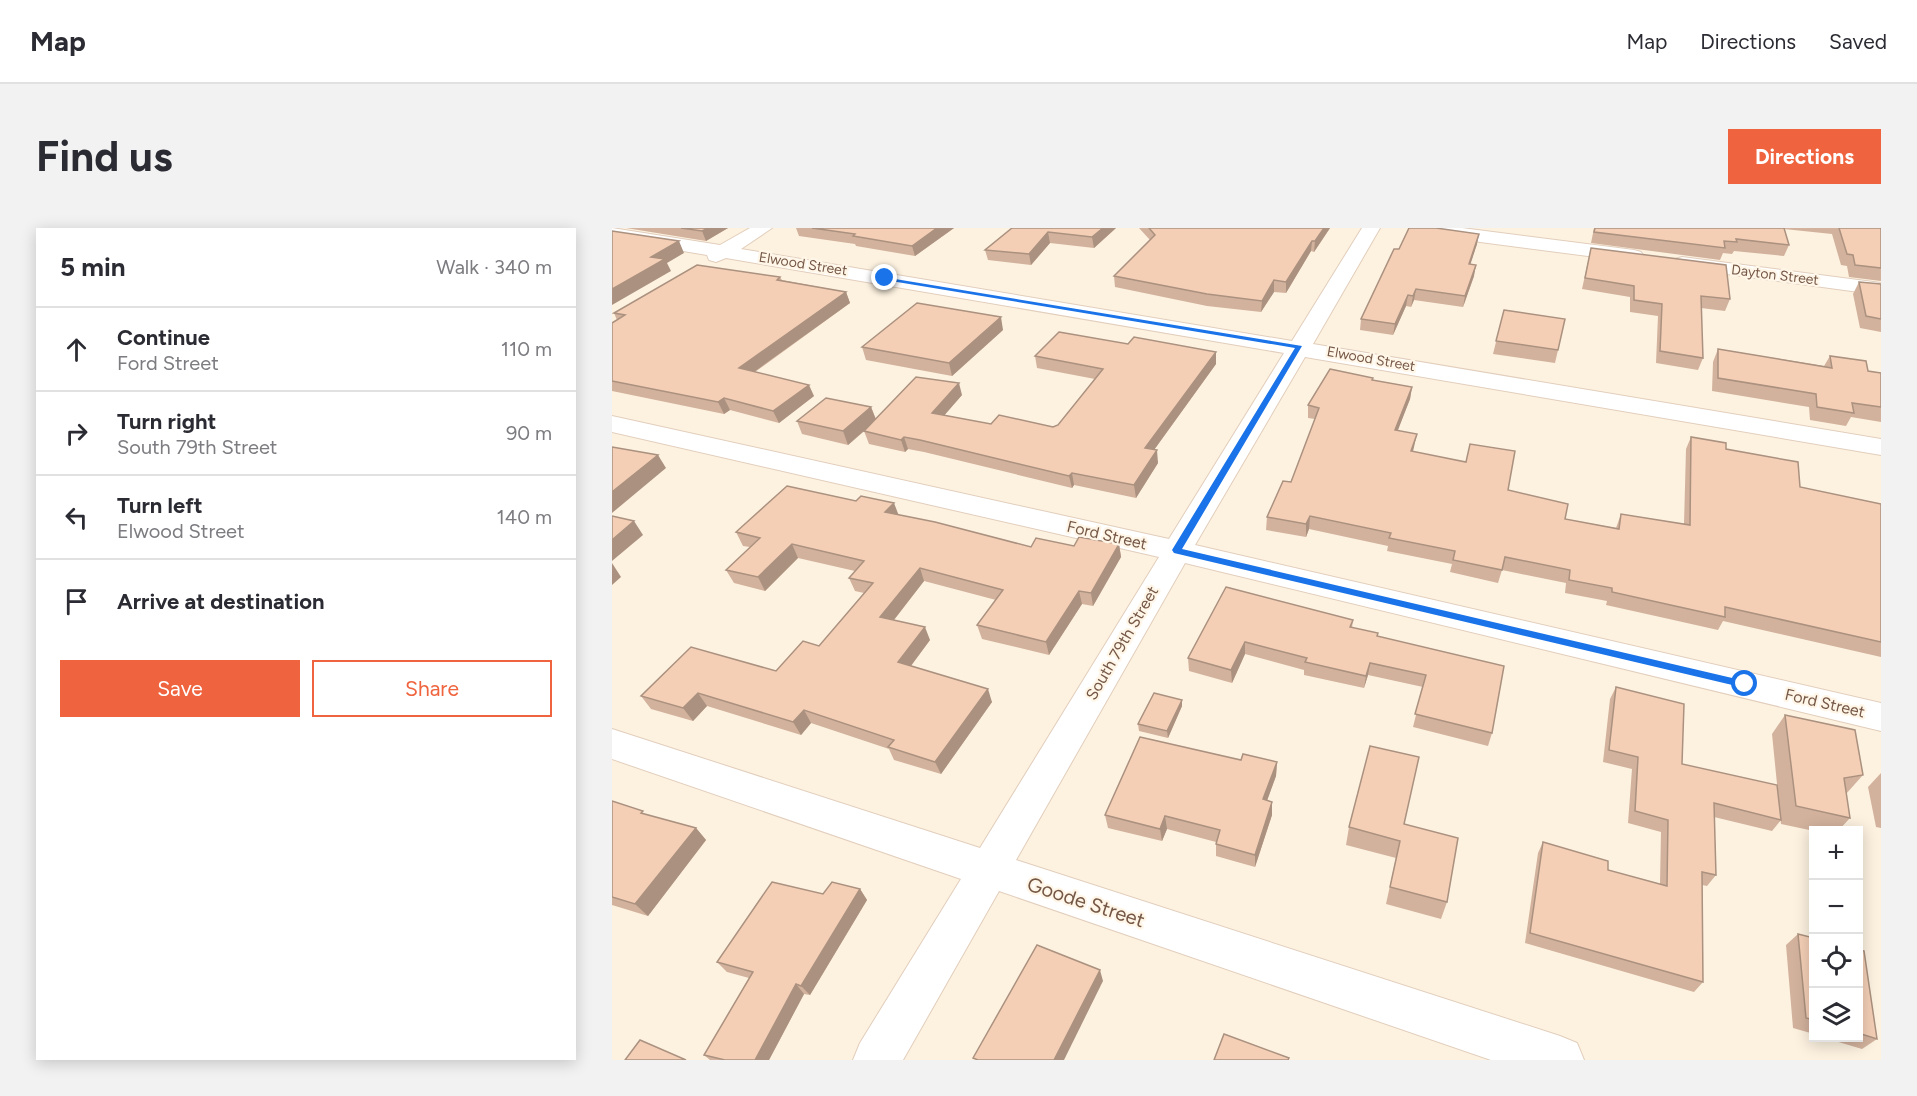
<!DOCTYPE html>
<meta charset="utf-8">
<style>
:root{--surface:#fff;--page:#f2f2f3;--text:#2b2b33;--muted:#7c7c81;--line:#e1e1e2;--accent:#ef643e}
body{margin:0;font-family:Figtree,sans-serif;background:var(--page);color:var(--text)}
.controls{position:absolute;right:18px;bottom:18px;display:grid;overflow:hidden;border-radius:0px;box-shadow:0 3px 15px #0003}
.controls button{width:54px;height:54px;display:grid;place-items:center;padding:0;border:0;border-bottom:2px solid var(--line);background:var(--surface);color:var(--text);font:30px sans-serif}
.stop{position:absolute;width:18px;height:18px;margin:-14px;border:4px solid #1a73e8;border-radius:50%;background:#fff}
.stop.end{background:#1a73e8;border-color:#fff;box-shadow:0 2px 6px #0008}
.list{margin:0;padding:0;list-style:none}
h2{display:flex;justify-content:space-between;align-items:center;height:78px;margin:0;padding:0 24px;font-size:26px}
h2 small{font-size:20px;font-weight:400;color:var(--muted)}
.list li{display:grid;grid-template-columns:39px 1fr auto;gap:18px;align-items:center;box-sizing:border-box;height:84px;padding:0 24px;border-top:2px solid var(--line)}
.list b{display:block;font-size:22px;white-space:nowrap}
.list p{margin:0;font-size:20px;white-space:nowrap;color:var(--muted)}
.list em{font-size:20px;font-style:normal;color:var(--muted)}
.actions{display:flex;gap:12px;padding:18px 24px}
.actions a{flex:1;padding:14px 0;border:2px solid var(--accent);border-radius:0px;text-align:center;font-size:21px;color:var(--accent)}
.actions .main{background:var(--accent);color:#fff}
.icon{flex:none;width:33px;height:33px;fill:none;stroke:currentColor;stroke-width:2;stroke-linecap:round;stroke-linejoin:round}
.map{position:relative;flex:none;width:1269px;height:832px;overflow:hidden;border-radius:0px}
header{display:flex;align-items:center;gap:36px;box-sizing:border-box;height:84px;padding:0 30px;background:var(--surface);border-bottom:2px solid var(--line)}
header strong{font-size:28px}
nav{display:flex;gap:33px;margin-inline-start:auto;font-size:21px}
.intro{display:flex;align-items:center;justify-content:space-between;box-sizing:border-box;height:144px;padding:0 36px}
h1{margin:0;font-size:42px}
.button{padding:15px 27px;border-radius:0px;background:var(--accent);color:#fff;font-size:21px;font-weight:700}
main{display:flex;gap:36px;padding:0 36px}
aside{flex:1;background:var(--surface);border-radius:0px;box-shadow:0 3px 15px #0003}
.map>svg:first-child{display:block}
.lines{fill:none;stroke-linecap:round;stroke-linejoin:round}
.minor-casing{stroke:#e2cebc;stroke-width:2}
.minor{fill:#fff;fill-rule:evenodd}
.wall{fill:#d2b29d}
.shaded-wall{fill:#ab917f}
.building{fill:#f4cfb6;stroke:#ab917f;stroke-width:1.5}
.route{fill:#1a73e8}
.labels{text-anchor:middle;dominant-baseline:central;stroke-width:4.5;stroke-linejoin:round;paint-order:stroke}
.far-street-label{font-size:14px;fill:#755746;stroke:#fff6e8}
.street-label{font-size:16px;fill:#755746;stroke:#fff6e8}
.near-street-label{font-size:20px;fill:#755746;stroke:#fff6e8}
</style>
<header>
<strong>Map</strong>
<nav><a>Map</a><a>Directions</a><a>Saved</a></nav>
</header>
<div class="intro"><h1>Find us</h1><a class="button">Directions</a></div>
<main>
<aside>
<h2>5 min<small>Walk · 340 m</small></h2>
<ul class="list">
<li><svg class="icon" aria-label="ahead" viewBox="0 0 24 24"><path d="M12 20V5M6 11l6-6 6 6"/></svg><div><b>Continue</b><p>Ford Street</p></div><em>110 m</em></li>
<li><svg class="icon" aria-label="right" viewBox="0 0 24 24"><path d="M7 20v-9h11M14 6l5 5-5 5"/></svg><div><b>Turn right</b><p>South 79th Street</p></div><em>90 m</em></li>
<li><svg class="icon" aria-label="left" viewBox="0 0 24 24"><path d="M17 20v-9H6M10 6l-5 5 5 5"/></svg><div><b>Turn left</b><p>Elwood Street</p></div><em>140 m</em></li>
<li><svg class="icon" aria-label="arrive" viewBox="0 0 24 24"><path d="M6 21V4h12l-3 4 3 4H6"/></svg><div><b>Arrive at destination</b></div></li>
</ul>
<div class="actions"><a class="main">Save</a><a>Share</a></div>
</aside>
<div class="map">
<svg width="1269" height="832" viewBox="0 0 1269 832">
<rect width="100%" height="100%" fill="#fdf2e0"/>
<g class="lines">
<defs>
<g id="minor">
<path d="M 0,0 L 108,17 L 138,0 L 160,0 L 129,21 L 680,113 L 750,0 L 768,0 L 701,116 L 1269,211 L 1269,227 L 693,129 L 583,317 L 1269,475 L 1269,503 L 573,335 L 404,632 L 948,808 L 965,815 L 972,832 L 879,832 L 387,663 L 291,832 L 241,832 L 248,815 L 349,651 L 0,531 L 0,501 L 368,620 L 547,329 L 0,204 L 0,188 L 557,311 L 672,125 L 114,30 L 104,34 L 97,32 L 95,27 L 0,11 Z"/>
<path d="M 798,0 L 850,0 L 1022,22 L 1029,24 L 1032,28 L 1029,32 L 1022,34 L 807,6 L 800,4 Z"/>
<path d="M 1070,29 L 1269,55 L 1269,67 L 1063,39 L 1060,35 L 1063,31 Z"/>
</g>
</defs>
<use href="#minor" class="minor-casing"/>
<use href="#minor" class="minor"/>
</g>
<g class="wall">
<path d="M 14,0 L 116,0 L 94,13 Z"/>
<path d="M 184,0 L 342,0 L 303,28 L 244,18 L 243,16 L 187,8 Z"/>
<path d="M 400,0 L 504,0 L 482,20 L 438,15 L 419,37 L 376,32 L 373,22 Z"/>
<path d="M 527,0 L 718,0 L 702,24 L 699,23 L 674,65 L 662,64 L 649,84 L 595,78 L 503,59 L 502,48 L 538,12 Z"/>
<path d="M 982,0 L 1269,0 L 1269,53 L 1237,49 L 1235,38 L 1229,37 L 1220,6 L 1172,1 L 1177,17 L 1172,28 L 1122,23 L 1120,26 L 1111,25 L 1108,32 L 979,15 Z"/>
<path d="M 865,16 L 858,36 L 862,48 L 851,79 L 802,72 L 799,79 L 794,78 L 781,107 L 748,102 L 749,91 L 787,21 Z"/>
<path d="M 979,20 L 1118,71 L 1113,83 L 1089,80 L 1091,130 L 1086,142 L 1044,135 L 1046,88 L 1018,84 L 1018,69 L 970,61 Z"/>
<path d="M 168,49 L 170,52 L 234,64 L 238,75 L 143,144 L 202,168 L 167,195 L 118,182 L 112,186 L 0,163 L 0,95 L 5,92 L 2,85 Z"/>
<path d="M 1247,54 L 1269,56 L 1269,104 L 1248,100 L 1241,66 Z"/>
<path d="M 892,82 L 946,122 L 943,135 L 881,126 Z"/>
<path d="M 391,102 L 340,148 L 254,132 L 250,119 Z"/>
<path d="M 1106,121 L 1212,138 L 1218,128 L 1256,143 L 1269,145 L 1269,194 L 1239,189 L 1234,198 L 1198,192 L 1197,179 L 1100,163 L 1101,134 Z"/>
<path d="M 423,128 L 604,136 L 542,222 L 546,235 L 524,270 L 462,257 L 460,260 L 312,224 L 296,221 L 293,224 L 257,216 L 252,203 L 256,200 L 236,217 L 190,206 L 185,193 L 259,179 L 264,191 L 350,167 L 332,187 L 379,196 L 441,199 L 446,197 L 483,151 L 425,140 Z"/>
<path d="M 761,150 L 761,152 L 800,159 L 798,171 L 785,203 L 802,219 L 801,224 L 896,262 L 953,291 L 1004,300 L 1009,286 L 1072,296 L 1074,221 L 1079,209 L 1114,221 L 1188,259 L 1269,276 L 1269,429 L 1111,393 L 1106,402 L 1057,391 L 994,377 L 995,373 L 953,365 L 954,355 L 890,342 L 886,355 L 838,344 L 840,336 L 775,323 L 776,318 L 697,301 L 694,309 L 654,302 L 655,289 L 679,254 L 703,191 L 696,190 L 696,177 Z"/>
<path d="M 286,287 L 419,319 L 507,316 L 509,329 L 481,378 L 470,376 L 437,427 L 370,411 L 365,397 L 384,372 L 312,353 L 282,392 L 318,412 L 299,438 L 380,474 L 329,546 L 282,532 L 277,521 L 199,495 L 189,507 L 95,478 L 81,493 L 39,481 L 29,468 L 164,443 L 207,418 L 252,365 L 243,363 L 237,350 L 243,343 L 186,330 L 153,363 L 122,355 L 114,342 L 138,319 L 131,318 L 124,304 Z"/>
<path d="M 614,359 L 741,392 L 740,400 L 765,408 L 892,438 L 880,505 L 876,518 L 801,499 L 811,459 L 756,447 L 752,460 L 692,447 L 692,442 L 633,426 L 620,455 L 577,443 L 576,430 Z"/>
<path d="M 1004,459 L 1070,536 L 1169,592 L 1160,603 L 1102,589 L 1104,647 L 1095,658 L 1090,657 L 1091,754 L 1082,764 L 913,715 L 926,625 L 931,614 L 996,642 L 1048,656 L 1049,604 L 1016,595 L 1020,541 L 991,534 L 998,471 Z"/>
<path d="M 570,472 L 570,478 L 556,510 L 527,503 L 526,496 Z"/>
<path d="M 1173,487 L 1251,547 L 1234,566 L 1238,590 L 1226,603 L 1202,603 L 1169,596 L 1160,506 Z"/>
<path d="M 629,532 L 665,534 L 664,548 L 655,572 L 660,587 L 643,639 L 604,628 L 604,614 L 555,601 L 550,613 L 496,600 L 493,587 Z"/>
<path d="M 1269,545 L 1269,600 L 1264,599 L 1256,559 Z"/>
<path d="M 0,573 L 35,587 L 84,600 L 94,612 L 36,688 L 0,677 Z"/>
<path d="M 792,596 L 835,674 L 829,691 L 774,676 L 784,630 L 734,617 L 737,599 Z"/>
<path d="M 248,661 L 255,672 L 198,767 L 192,766 L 157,832 L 98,832 L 92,827 L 137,750 L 115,744 L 105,734 L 211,666 Z"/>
<path d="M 1186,706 L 1202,710 L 1202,806 L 1181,800 L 1174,717 Z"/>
<path d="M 1246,722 L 1265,811 L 1250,821 L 1213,810 L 1246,810 Z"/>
</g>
<g class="shaded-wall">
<path d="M 96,0 L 116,0 L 94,13 L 90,3 Z"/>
<path d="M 325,0 L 342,0 L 303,28 L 300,18 Z"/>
<path d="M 491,0 L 504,0 L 482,20 L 480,9 Z"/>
<path d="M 712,0 L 718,0 L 702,24 L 703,13 Z"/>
<path d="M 436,4 L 438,15 L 419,37 L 417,26 Z"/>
<path d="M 867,6 L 865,16 L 855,47 L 857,36 Z"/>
<path d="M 67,13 L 72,25 L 55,35 L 59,43 L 0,77 L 0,61 L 39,29 Z"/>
<path d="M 700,13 L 699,23 L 674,65 L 674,54 Z"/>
<path d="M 864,37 L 862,48 L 851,79 L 853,68 Z"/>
<path d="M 662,52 L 662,64 L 649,84 L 650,73 Z"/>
<path d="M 804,61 L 802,72 L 799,79 L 801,68 Z"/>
<path d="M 234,64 L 238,75 L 132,151 L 127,140 Z"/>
<path d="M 796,67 L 794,78 L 781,107 L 783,96 Z"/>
<path d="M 389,89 L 391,102 L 340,148 L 337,135 Z"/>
<path d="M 604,124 L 604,136 L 534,233 L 533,220 Z"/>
<path d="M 347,155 L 350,167 L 324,197 L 320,185 Z"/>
<path d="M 197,157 L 202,168 L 167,195 L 161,183 Z"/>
<path d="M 800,159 L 798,171 L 781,215 L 783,202 Z"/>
<path d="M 112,170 L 118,182 L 112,186 L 106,174 Z"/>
<path d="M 259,179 L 264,192 L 236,217 L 231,203 Z"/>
<path d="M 805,206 L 802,219 L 796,236 L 799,223 Z"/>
<path d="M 292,209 L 296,221 L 293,224 L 289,212 Z"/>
<path d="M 545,222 L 546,235 L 524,270 L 522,257 Z"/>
<path d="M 46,227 L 54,240 L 0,285 L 0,264 Z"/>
<path d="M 460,245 L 462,257 L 460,260 L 457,248 Z"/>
<path d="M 282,275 L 287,288 L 273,284 Z"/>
<path d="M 698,288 L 697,301 L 694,309 L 694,296 Z"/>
<path d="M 22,293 L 31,307 L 0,333 L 0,312 Z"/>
<path d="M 180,316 L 186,330 L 153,363 L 146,349 Z"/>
<path d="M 507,316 L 509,329 L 481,378 L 479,365 Z"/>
<path d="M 0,335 L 9,349 L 0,357 Z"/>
<path d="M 308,340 L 312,353 L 274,402 L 268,389 Z"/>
<path d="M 467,363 L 470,376 L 437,427 L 434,414 Z"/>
<path d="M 313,399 L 318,412 L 292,447 L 286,434 Z"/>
<path d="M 633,414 L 633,426 L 620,455 L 619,442 Z"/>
<path d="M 758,435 L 756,447 L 752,460 L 754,448 Z"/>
<path d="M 376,461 L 380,474 L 329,546 L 323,534 Z"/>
<path d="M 86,465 L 95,478 L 81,493 L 71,480 Z"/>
<path d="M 570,472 L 570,478 L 556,510 L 555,503 Z"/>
<path d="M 192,482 L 199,495 L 189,507 L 181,494 Z"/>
<path d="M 665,534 L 664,548 L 651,584 L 651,571 Z"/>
<path d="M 660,574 L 660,587 L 643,639 L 643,627 Z"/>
<path d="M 553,588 L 555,601 L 550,613 L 548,601 Z"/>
<path d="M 84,600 L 94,612 L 36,688 L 23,676 Z"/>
<path d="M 248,661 L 255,672 L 198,767 L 189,758 Z"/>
<path d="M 488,742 L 491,753 L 452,832 L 442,832 Z"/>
<path d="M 184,756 L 192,766 L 157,832 L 143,832 Z"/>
</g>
<g class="building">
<path d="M 69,0 L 96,0 L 90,3 Z"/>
<path d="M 200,0 L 325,0 L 300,18 L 241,8 L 243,6 Z"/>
<path d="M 400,0 L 491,0 L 480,9 L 436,4 L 417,26 L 373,22 Z"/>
<path d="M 537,0 L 712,0 L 703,13 L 700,13 L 674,54 L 662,52 L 650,73 L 595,66 L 502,48 L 543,7 Z"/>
<path d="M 797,0 L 824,0 L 867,6 L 857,36 L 864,37 L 853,68 L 804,61 L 801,68 L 796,67 L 783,96 L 749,91 L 782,21 L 787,21 Z"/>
<path d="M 983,0 L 1172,0 L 1177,17 L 1124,11 L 1125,14 L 1112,13 L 1113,20 L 982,4 Z"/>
<path d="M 1227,0 L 1269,0 L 1269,40 L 1243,37 L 1241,27 L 1235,26 Z"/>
<path d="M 0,3 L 67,13 L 39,29 L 53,31 L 0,61 Z"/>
<path d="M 979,20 L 1114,37 L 1118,71 L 1089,68 L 1091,130 L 1048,123 L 1050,76 L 1022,72 L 1022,58 L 973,50 Z"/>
<path d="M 85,37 L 168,49 L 165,52 L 234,64 L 127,140 L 197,157 L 161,183 L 112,170 L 106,174 L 0,153 L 0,95 L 13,87 L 2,85 Z"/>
<path d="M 1247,54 L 1269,56 L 1269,91 L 1254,88 Z"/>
<path d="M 305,75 L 389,89 L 337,135 L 250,119 Z"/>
<path d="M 892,82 L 953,91 L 946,122 L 884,113 Z"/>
<path d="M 447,104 L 516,116 L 522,109 L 604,124 L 533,220 L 545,222 L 522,257 L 460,245 L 457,248 L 308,212 L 292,209 L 289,212 L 252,203 L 304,149 L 347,155 L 320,185 L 379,196 L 387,187 L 441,199 L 446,197 L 491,141 L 423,128 Z"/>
<path d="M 1106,121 L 1220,140 L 1218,128 L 1254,133 L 1256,143 L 1269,145 L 1269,179 L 1240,175 L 1242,185 L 1205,179 L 1204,166 L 1106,150 Z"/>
<path d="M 718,141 L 761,150 L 760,152 L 800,159 L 783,202 L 805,206 L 799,223 L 854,234 L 858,216 L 903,223 L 896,262 L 956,276 L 953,291 L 1007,301 L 1009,286 L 1078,297 L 1079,209 L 1114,215 L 1114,221 L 1186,234 L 1188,259 L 1269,276 L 1269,414 L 1113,379 L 1113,389 L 1063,378 L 1000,364 L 1000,360 L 957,352 L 958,342 L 893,329 L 890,342 L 841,332 L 843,323 L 777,310 L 779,305 L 698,288 L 694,296 L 655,289 L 671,253 L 679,254 L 707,180 L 696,177 Z"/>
<path d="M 214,170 L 259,179 L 231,203 L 185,193 Z"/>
<path d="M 0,219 L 46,227 L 0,264 Z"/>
<path d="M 175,258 L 244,273 L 249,268 L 282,275 L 273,284 L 323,294 L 419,319 L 424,310 L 462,318 L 467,309 L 507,316 L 479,365 L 467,363 L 434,414 L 365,397 L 391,362 L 308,340 L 268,389 L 313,399 L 286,434 L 376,461 L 323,534 L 276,519 L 282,512 L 192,482 L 181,494 L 86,465 L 71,480 L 29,468 L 79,419 L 164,443 L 191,413 L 207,418 L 261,355 L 237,350 L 252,333 L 180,316 L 146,349 L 114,342 L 148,310 L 124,304 Z"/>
<path d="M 0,288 L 22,293 L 0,312 Z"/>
<path d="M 614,359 L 741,392 L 738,399 L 766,405 L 765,408 L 892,438 L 880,505 L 803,486 L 814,447 L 758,435 L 754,448 L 693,434 L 695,430 L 633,414 L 619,442 L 576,430 Z"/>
<path d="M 1004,459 L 1072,476 L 1070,536 L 1165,557 L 1169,592 L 1102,575 L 1104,647 L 1090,644 L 1091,754 L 918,705 L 931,614 L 996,633 L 996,642 L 1055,658 L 1056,592 L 1023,583 L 1026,529 L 997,522 Z"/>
<path d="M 542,465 L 570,472 L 555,503 L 526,496 Z"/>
<path d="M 1173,487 L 1243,502 L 1251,547 L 1232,550 L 1238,590 L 1184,578 Z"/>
<path d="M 528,509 L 629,532 L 631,526 L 665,534 L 651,571 L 660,574 L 643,627 L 604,616 L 608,602 L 553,588 L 548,601 L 493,587 Z"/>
<path d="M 758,518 L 807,529 L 792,596 L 846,610 L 835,674 L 778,659 L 788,613 L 737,599 Z"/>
<path d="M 0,573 L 31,583 L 29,585 L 84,600 L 23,676 L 0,669 Z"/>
<path d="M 160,654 L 211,666 L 220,654 L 248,661 L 189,758 L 184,756 L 143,832 L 113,832 L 92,827 L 141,744 L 105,734 Z"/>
<path d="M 1186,706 L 1202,710 L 1202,792 L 1194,790 Z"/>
<path d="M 425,717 L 488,742 L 442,832 L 366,832 L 361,830 Z"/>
<path d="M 1246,722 L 1252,723 L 1265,811 L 1246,805 Z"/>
<path d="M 612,806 L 677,830 L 676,832 L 602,832 Z"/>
<path d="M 28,812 L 74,832 L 13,832 Z"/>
</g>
<path class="route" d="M 271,49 L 690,118 L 570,321 L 1133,453 L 1138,456 L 1133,460 L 562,325 L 560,322 L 683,120 L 273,52 Z"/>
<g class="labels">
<g class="far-street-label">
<text transform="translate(191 36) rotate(9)">Elwood Street</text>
<text transform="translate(1163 47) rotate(7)">Dayton Street</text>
<text transform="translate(759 131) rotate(10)">Elwood Street</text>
</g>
<g class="street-label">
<text transform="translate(495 307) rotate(13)">Ford Street</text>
<text transform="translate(510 415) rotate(-60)">South 79th Street</text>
<text transform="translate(1213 475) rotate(13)">Ford Street</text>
</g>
<g class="near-street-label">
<text transform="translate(474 674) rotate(18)">Goode Street</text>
</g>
</g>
</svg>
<div class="controls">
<button>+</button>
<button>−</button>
<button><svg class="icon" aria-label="locate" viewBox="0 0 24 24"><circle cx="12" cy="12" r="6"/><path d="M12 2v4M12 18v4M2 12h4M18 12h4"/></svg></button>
<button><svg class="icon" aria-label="layers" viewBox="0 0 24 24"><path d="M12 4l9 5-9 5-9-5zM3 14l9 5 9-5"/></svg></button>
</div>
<div class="stop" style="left:1133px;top:456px"></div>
<div class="stop end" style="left:273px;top:50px"></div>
</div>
</main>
